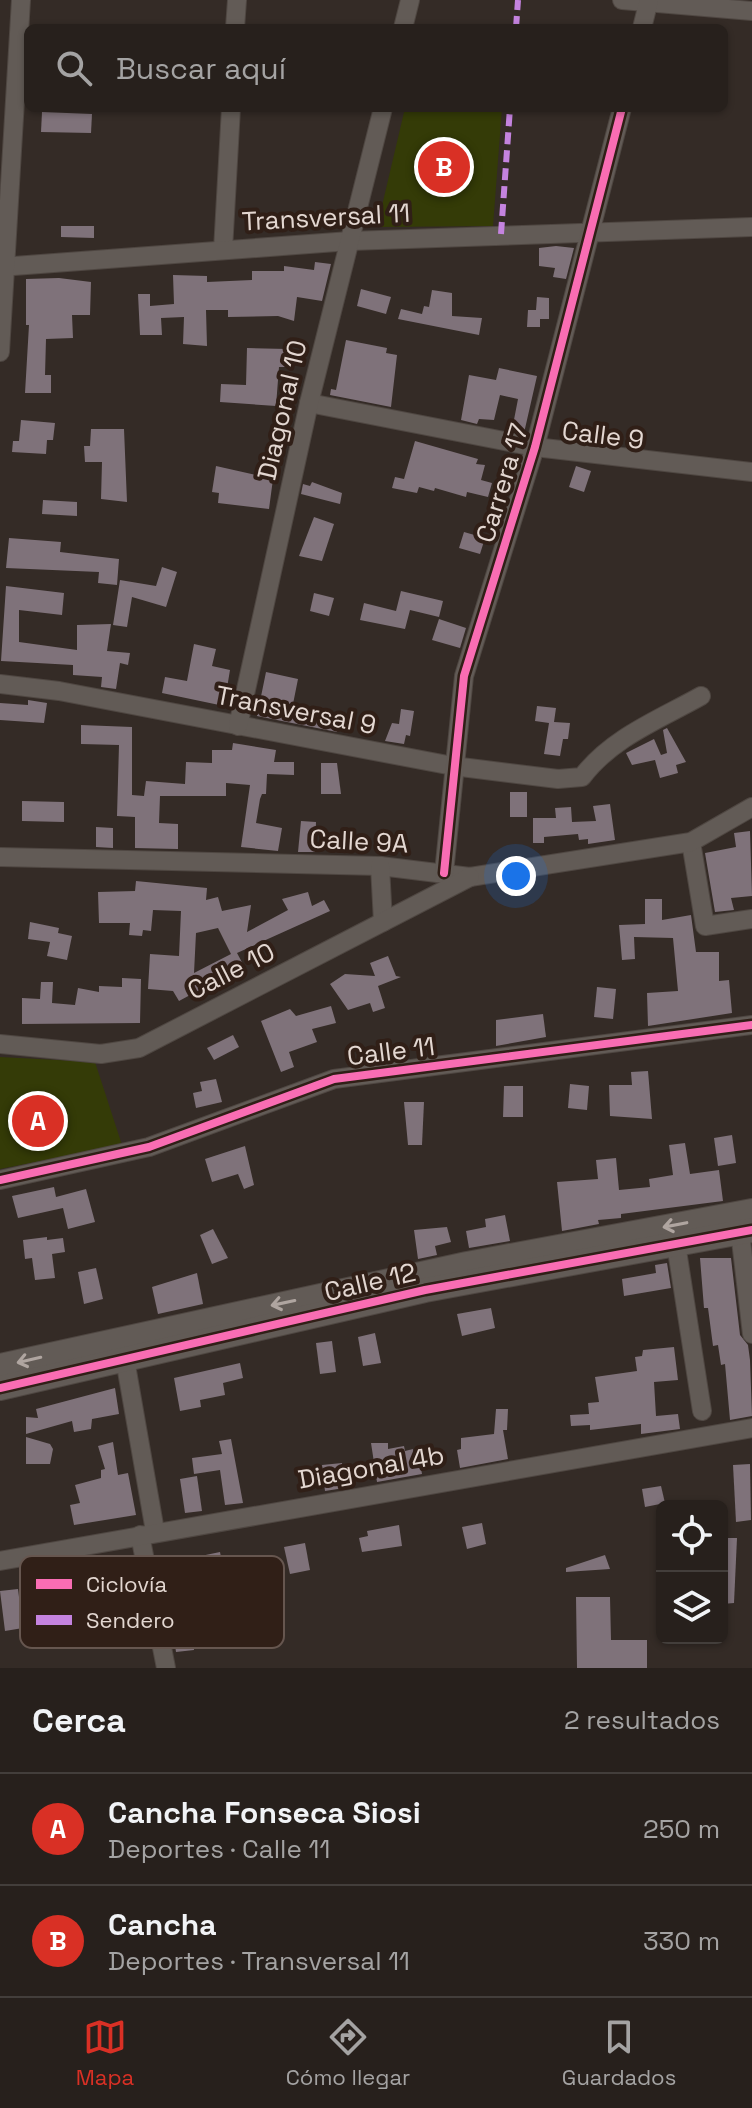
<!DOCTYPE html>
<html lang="es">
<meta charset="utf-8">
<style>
:root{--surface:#27201c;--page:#2f2825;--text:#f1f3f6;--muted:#a4a3a3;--line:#433e3b;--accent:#d93025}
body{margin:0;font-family:"Space Grotesk",sans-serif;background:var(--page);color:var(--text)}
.controls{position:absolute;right:24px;bottom:24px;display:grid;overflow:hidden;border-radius:12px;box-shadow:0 2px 6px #0004}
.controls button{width:72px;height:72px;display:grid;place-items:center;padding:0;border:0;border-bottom:2px solid var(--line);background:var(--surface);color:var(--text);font:40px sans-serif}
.you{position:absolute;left:516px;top:876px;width:28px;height:28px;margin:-20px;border:6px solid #fff;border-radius:50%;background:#1a73e8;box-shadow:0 0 0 12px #1a73e833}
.badge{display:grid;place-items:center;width:52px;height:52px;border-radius:50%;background:var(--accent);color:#fff;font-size:26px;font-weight:700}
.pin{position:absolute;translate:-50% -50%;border:4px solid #fff;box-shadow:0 2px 8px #0006}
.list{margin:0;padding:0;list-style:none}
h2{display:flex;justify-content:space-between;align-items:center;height:104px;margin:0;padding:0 32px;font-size:34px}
h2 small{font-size:26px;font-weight:400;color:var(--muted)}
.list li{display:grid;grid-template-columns:52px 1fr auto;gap:24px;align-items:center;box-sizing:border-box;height:112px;padding:0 32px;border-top:2px solid var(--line)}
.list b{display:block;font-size:30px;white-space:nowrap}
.list p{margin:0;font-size:26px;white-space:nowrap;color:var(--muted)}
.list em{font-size:26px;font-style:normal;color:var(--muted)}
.icon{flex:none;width:44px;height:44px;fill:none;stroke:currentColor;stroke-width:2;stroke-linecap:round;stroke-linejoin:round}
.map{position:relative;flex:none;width:752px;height:1668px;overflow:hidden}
.search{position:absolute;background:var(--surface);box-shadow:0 2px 6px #0004;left:24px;right:24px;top:24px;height:88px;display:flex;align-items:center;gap:20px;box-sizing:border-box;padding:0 28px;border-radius:12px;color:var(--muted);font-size:30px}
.sheet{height:328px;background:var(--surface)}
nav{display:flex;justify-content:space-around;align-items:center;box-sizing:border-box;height:112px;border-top:2px solid var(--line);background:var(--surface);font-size:22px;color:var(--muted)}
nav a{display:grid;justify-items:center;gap:4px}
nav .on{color:var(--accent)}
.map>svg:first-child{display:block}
.green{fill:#343b07}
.building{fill:#7f727a;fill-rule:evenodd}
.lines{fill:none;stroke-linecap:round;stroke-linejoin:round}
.street-casing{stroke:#4f4742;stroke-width:20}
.secondary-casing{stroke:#4f4742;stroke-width:26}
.street{stroke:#625b56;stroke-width:18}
.secondary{stroke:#625b56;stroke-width:24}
.quiet{stroke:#c483df;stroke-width:6;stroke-dasharray:12 6;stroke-linecap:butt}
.cycleway-casing{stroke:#301f17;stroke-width:13}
.cycleway{stroke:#f96db3;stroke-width:8}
.oneway{stroke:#afa5a0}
.labels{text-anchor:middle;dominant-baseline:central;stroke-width:8;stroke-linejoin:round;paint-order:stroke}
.street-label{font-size:26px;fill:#e3d7d1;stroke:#301f17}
.key{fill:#301f17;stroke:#66564f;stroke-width:2}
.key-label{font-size:22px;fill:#e3d7d1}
</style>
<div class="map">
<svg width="752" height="1668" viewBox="0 0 752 1668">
<rect width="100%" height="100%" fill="#342b26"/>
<g class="green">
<path d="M 405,108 L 502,108 L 493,226 L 377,227 Z"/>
<path d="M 0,1057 L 95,1062 L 122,1145 L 0,1169 Z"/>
</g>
<g class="building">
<path d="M 42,112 L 92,114 L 91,133 L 41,132 Z"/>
<path d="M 61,226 L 94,226 L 94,238 L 61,237 Z"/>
<path d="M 556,246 L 574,248 L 566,279 L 553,277 L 555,268 L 539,266 L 539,248 Z"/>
<path d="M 315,262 L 331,264 L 322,301 L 297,297 L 294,321 L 278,316 L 228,317 L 228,310 L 206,310 L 207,346 L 183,344 L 184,317 L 161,318 L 162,335 L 140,335 L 138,294 L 150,294 L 150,306 L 174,304 L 173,275 L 207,276 L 207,282 L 252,280 L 252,271 L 284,271 L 284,266 L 314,270 Z"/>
<path d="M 59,278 L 91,282 L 90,315 L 72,315 L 73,338 L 46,339 L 45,375 L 51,375 L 51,393 L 25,393 L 29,325 L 26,325 L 26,279 Z"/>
<path d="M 361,289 L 391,297 L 386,314 L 357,306 Z"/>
<path d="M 432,290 L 452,293 L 452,316 L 482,318 L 479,335 L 398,319 L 401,309 L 422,314 L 424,306 L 429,307 Z"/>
<path d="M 537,297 L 549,298 L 549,319 L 540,319 L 540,327 L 527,327 L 528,310 L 536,310 Z"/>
<path d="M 346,340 L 387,348 L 386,353 L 397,355 L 391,407 L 330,395 L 331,389 L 336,390 Z"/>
<path d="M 247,348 L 287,349 L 287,367 L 279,367 L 276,406 L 220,402 L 221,384 L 246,385 Z"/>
<path d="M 499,368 L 537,376 L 524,433 L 512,430 L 518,399 L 500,395 L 494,420 L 479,419 L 477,424 L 461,420 L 469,375 L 496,380 Z"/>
<path d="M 21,420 L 55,423 L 53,440 L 47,440 L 46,454 L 12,452 L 13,441 L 19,441 Z"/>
<path d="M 91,429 L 124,429 L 127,502 L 101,499 L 102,462 L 85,462 L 84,446 L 90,446 Z"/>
<path d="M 415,441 L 478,459 L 476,464 L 485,465 L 481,480 L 492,483 L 488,497 L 467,492 L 466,497 L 435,488 L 434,491 L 419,487 L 417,493 L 392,488 L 395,477 L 404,479 Z"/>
<path d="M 216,466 L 273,479 L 269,509 L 218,503 L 219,493 L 212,492 Z"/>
<path d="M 576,466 L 591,471 L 584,492 L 569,487 Z"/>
<path d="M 312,482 L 342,493 L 340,504 L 301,494 L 303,484 L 310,486 Z"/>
<path d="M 43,500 L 77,502 L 77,516 L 42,514 Z"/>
<path d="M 314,517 L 334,524 L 322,561 L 299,556 Z"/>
<path d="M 464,532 L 485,538 L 480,554 L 459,548 Z"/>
<path d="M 9,538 L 61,542 L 60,552 L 119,559 L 117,585 L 98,583 L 99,572 L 6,568 Z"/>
<path d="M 162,567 L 177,572 L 166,607 L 132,597 L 127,627 L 113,625 L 120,580 L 156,586 Z"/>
<path d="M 6,586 L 64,593 L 62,615 L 19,610 L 19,642 L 77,650 L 77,625 L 111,624 L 107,651 L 130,653 L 128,665 L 120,663 L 116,689 L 101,687 L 102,677 L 73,675 L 73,665 L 1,661 Z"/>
<path d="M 401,591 L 443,601 L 439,617 L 410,610 L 405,629 L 360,620 L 364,603 L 396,611 Z"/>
<path d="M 314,593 L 334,598 L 329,616 L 310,611 Z"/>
<path d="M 439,619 L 466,628 L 460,648 L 432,640 Z"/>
<path d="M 194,644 L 216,649 L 212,666 L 230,670 L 224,706 L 162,693 L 165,677 L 187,681 Z"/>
<path d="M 266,672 L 298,679 L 293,704 L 321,713 L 320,719 L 339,723 L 337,732 L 257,716 Z"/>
<path d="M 28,700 L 47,703 L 44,723 L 0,720 L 0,703 L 28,705 Z"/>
<path d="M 537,706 L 556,708 L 554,722 L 570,723 L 568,739 L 563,739 L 560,756 L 544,754 L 549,723 L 535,721 Z"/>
<path d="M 401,709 L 414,711 L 410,736 L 406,735 L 404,744 L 385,741 L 392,723 L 399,724 Z"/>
<path d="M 81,725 L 132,727 L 132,795 L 144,796 L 146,781 L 185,784 L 186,762 L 212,763 L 212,750 L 232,750 L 233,743 L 276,750 L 274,762 L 294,762 L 294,775 L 267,774 L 266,794 L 262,794 L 260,799 L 256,823 L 282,828 L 278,851 L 241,847 L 250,785 L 226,783 L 226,796 L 160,796 L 159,823 L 178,824 L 178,849 L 135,848 L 135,817 L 117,816 L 119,745 L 81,744 Z"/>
<path d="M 667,728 L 686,762 L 676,765 L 678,773 L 660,778 L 655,760 L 632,765 L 626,753 L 654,739 L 661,755 L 667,753 L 663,730 Z"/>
<path d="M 321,763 L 337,763 L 341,794 L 321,794 Z"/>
<rect x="510" y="792" width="17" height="25"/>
<path d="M 22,801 L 64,802 L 64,822 L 22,821 Z"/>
<path d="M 610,804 L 615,840 L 588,844 L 588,839 L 579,840 L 578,834 L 544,837 L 544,843 L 533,843 L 533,818 L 556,818 L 555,808 L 571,807 L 572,822 L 596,821 L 593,806 Z"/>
<path d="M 301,821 L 316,822 L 315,852 L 298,852 Z"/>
<path d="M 96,827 L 113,828 L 113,848 L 96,847 Z"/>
<path d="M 750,831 L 752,896 L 731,898 L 734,910 L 715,912 L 705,853 L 736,847 L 734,833 Z"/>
<path d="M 136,881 L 207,888 L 206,900 L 218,897 L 222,911 L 251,905 L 247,932 L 288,910 L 282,899 L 308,892 L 312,906 L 324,900 L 330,911 L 237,953 L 244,966 L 179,1001 L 173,991 L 148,989 L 150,954 L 179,956 L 181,911 L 153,910 L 151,931 L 143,930 L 142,936 L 129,935 L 130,923 L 99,923 L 98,892 L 135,891 ZM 218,928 L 231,954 L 194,973 L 196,933 Z"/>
<path d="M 645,899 L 662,899 L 662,920 L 691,915 L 696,952 L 719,952 L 719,981 L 729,980 L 732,1013 L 648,1026 L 647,993 L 678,991 L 673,938 L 634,937 L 635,959 L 622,960 L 619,925 L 645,924 Z"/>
<path d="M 30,922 L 59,928 L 58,933 L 72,936 L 67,960 L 47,956 L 50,942 L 28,939 Z"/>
<path d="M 388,956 L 396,976 L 401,977 L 378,986 L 385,1008 L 373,1012 L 370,1003 L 348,1010 L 330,984 L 345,974 L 375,976 L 370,963 Z"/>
<path d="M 122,978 L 141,979 L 140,1023 L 22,1024 L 22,998 L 40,999 L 41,982 L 53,982 L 52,1003 L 75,1005 L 78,988 L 99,992 L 99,986 L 122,987 Z"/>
<path d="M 597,987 L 616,989 L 613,1019 L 594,1017 Z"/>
<path d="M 331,1006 L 336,1023 L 312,1029 L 317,1042 L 289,1052 L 294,1067 L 281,1072 L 261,1021 L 290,1009 L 296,1016 Z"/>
<path d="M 543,1014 L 546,1037 L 496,1046 L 496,1020 Z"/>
<path d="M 233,1035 L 239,1047 L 214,1060 L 207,1048 Z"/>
<path d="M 648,1071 L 652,1119 L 610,1116 L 609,1085 L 632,1085 L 631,1072 Z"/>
<path d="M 216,1079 L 222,1102 L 196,1108 L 193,1093 L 202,1091 L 200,1082 Z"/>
<path d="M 570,1084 L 589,1086 L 587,1110 L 568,1108 Z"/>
<path d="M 504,1086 L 523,1086 L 523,1117 L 503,1117 Z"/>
<path d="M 404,1102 L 424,1102 L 422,1145 L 408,1145 Z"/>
<path d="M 732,1135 L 736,1163 L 718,1166 L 714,1138 Z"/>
<path d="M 685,1143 L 690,1174 L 719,1170 L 723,1201 L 621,1214 L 621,1218 L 598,1220 L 599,1224 L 562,1231 L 557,1182 L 598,1179 L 596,1160 L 616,1158 L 619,1190 L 650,1187 L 649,1179 L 673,1175 L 669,1145 Z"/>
<path d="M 245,1146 L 254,1185 L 244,1189 L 238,1174 L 212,1182 L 205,1159 Z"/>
<path d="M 54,1187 L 56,1197 L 86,1189 L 95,1222 L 68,1229 L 63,1208 L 18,1218 L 12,1196 Z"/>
<path d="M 505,1215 L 510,1241 L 469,1248 L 466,1231 L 486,1227 L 485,1219 Z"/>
<path d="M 447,1227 L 451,1242 L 435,1246 L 437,1255 L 418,1259 L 414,1230 Z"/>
<path d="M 213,1229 L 228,1258 L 212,1264 L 200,1235 Z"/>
<path d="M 47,1237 L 47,1240 L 63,1238 L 65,1252 L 52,1254 L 55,1278 L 35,1280 L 32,1258 L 25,1259 L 23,1240 Z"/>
<path d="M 700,1258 L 731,1258 L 740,1335 L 748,1345 L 750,1360 L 752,1416 L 730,1420 L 725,1364 L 721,1365 L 718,1345 L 713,1346 L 708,1308 L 704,1308 Z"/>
<path d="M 667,1263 L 671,1288 L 624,1296 L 622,1279 L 656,1273 L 655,1265 Z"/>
<path d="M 96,1268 L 103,1299 L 84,1304 L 78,1272 Z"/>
<path d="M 197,1273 L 203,1304 L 158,1314 L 152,1287 Z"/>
<path d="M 491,1308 L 495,1328 L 462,1336 L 457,1314 Z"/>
<path d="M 375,1333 L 381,1363 L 363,1366 L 358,1337 Z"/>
<path d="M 332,1341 L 336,1372 L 320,1374 L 316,1343 Z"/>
<path d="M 674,1347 L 678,1380 L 654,1382 L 656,1416 L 678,1414 L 680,1429 L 641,1434 L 641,1424 L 590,1430 L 590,1425 L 571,1426 L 570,1415 L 589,1414 L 588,1403 L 599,1402 L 595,1377 L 637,1371 L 635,1357 L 642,1356 L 643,1350 Z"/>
<path d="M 240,1363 L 243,1378 L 223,1383 L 225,1395 L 200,1400 L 201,1407 L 180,1411 L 174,1378 Z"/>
<path d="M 115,1388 L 119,1414 L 92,1419 L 91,1429 L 74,1432 L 72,1421 L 26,1434 L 26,1417 L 38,1418 L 36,1409 Z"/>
<path d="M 496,1409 L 508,1409 L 507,1430 L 503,1430 L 508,1459 L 460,1468 L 457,1450 L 461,1449 L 461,1438 L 494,1434 Z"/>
<path d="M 26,1437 L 50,1444 L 53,1449 L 50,1464 L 26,1464 Z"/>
<path d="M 231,1439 L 243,1503 L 225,1505 L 220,1470 L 194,1474 L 192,1458 L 222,1454 L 219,1441 Z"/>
<path d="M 113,1442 L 118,1475 L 128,1473 L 136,1515 L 74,1525 L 70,1505 L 80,1503 L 75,1485 L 101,1478 L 101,1470 L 105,1469 L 98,1446 Z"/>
<path d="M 371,1443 L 388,1443 L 388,1449 L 404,1446 L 405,1451 L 413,1449 L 414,1458 L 419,1457 L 422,1474 L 377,1482 Z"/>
<path d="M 342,1463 L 344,1488 L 325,1491 L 322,1465 Z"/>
<path d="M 750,1464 L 751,1520 L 736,1522 L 733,1465 Z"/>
<path d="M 197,1476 L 202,1511 L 185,1513 L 180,1479 Z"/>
<path d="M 661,1486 L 665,1503 L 645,1507 L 642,1489 Z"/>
<path d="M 482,1523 L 486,1544 L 467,1549 L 462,1527 Z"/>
<path d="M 399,1525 L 402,1546 L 362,1552 L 359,1538 L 368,1536 L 367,1531 Z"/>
<path d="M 724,1538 L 737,1538 L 734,1603 L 722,1604 Z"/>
<path d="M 305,1543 L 310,1570 L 290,1574 L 284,1547 Z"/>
<path d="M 220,1552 L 225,1578 L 194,1584 L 196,1592 L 180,1595 L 184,1617 L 198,1615 L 201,1626 L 193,1627 L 194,1650 L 176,1652 L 169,1602 L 165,1603 L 162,1585 L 192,1580 L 189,1562 L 196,1560 L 196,1557 Z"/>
<path d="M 605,1555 L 610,1569 L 566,1572 L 566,1568 Z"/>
<path d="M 18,1589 L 23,1628 L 5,1631 L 0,1591 Z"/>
<path d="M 576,1597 L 610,1597 L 611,1640 L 647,1640 L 647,1668 L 577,1668 Z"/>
</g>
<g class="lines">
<defs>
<g id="street">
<path d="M 622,0 L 752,11"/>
<path d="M 235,28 L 237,0"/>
<path d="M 403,28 L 410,0"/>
<path d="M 642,28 L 649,0"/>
<path d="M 223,250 L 231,108"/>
<path d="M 0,267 L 350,241 L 752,227"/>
<path d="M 0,352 L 21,0"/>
<path d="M 309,403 L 535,447 L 752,472"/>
<path d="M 0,684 L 59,691 L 453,766 L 558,779 L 582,777 C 611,738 660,719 701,696"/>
<path d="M 238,726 L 309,403 L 383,108"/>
<path d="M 691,842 L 705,926 L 752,919"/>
<path d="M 0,857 L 380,866 L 470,877 L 691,842 L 752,807"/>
<path d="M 380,866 L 383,922"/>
<path d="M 444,873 L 464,676 L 535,447 L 622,108"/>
<path d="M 0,1044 L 101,1054 L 139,1048 L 470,877"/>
<path d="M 0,1180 L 149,1147 L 334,1079 L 752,1025"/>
<path d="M 740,1232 L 752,1334"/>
<path d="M 676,1244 L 702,1411"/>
<path d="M 123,1348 L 155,1531"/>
<path d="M 140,1535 L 166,1668"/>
<path d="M 0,1561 L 752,1428"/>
</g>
<g id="secondary">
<path d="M 0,1366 L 467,1264 L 752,1211"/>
<path d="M 0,1388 L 425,1290 L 752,1230"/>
</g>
</defs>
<use href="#street" class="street-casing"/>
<use href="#secondary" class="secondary-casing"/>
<use href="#street" class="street"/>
<use href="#secondary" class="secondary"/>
<g class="quiet">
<path d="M 516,28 L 518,0"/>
<path d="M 501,234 L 510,108"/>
</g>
<defs>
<g id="cycleway">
<path d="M 444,873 L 464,676 L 535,447 L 622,108"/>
<path d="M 0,1180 L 149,1147 L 334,1079 L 752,1025"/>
<path d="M 0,1388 L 425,1290 L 752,1230"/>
</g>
</defs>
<use href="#cycleway" class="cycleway-casing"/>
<use href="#cycleway" class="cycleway"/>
</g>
<defs><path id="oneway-shaft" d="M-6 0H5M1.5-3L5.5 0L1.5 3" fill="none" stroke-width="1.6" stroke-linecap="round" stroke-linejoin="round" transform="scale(2)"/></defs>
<g class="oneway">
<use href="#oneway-shaft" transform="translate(675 1225) rotate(169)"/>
<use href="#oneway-shaft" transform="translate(283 1303) rotate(168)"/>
<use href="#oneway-shaft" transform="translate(29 1360) rotate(167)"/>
</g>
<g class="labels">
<g class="street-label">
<text transform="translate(326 217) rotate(-3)">Transversal 11</text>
<text transform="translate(282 410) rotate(-77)">Diagonal 10</text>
<text transform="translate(603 435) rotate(7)">Calle 9</text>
<text transform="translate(502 483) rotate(-73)">Carrera 17</text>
<text transform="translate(296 710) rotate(11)">Transversal 9</text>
<text transform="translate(359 841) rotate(3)">Calle 9A</text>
<text transform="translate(231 971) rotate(-27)">Calle 10</text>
<text transform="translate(391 1051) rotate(-7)">Calle 11</text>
<text transform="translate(370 1282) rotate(-13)">Calle 12</text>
<text transform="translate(371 1467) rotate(-10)">Diagonal 4b</text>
</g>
</g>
<rect x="20" y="1556" width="264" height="92" rx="12" class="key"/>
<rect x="36" y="1579" width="36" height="10" fill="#f96db3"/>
<rect x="36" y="1615" width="36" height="10" fill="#c483df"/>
<g class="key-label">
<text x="86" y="1592">Ciclovía</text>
<text x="86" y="1628">Sendero</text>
</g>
</svg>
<div class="controls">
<button><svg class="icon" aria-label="locate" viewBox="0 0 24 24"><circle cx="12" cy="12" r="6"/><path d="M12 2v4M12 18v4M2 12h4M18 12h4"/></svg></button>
<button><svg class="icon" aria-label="layers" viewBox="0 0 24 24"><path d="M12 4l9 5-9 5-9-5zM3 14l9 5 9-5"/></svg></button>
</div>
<div class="you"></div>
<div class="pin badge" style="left:38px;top:1121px">A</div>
<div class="pin badge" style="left:444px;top:167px">B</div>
<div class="search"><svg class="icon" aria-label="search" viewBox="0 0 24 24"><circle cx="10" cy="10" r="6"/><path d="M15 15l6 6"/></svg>Buscar aquí</div>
</div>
<section class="sheet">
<h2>Cerca<small>2 resultados</small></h2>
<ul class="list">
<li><span class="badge">A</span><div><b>Cancha Fonseca Siosi</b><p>Deportes · Calle 11</p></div><em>250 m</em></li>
<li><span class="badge">B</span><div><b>Cancha</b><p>Deportes · Transversal 11</p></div><em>330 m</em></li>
</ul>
</section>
<nav>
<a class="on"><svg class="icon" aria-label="map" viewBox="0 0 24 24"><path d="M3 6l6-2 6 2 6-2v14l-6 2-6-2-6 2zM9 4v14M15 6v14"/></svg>Mapa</a>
<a><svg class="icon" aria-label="directions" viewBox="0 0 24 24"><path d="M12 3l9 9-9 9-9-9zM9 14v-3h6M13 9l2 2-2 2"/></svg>Cómo llegar</a>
<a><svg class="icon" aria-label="saved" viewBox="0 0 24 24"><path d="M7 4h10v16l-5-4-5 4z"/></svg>Guardados</a>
</nav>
